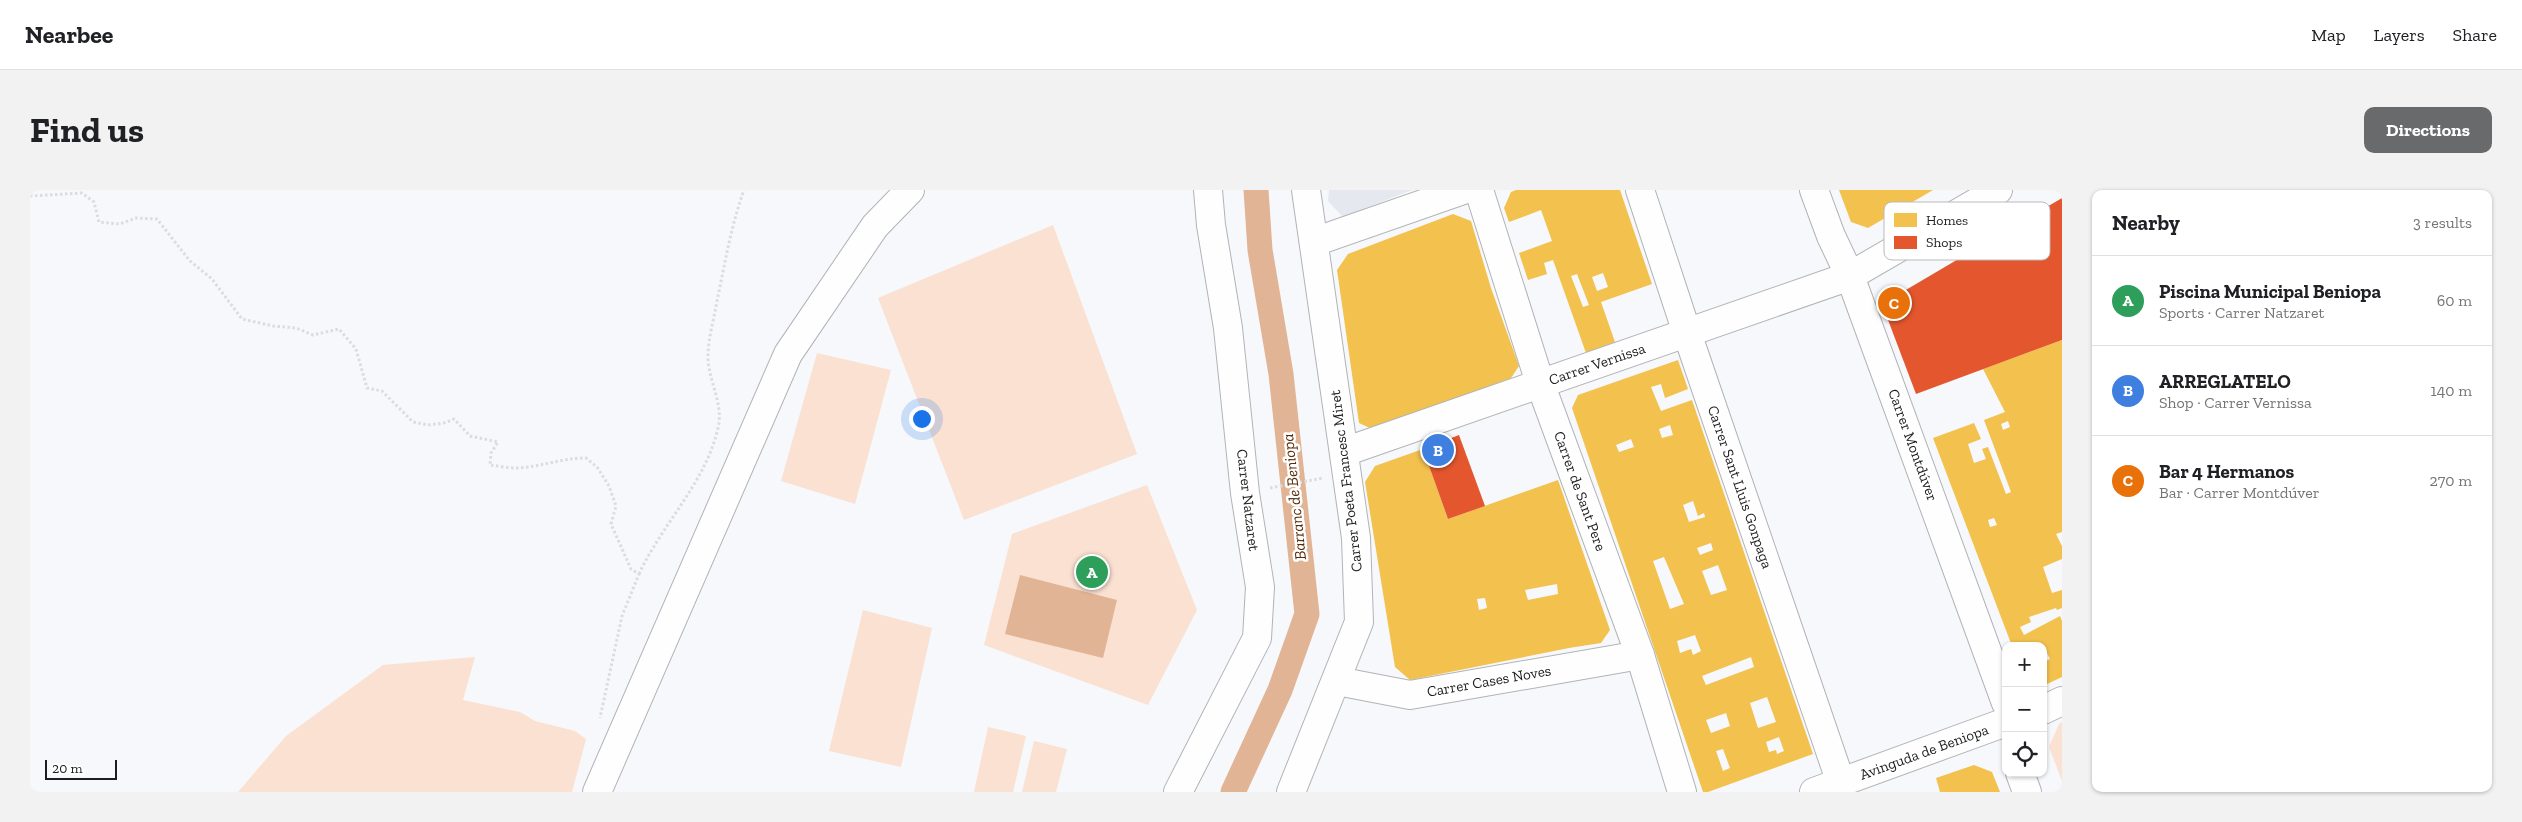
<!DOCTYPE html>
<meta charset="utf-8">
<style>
:root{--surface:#fff;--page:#f2f2f2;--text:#202124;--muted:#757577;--line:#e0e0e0;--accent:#686a6b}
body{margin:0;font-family:"Zilla Slab",serif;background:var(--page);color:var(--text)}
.controls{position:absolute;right:15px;bottom:15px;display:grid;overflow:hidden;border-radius:10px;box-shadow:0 1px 4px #0004}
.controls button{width:45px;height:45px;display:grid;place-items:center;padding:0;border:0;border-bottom:1px solid var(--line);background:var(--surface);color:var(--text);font:25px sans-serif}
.scale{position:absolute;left:15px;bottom:12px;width:72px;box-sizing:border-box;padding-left:5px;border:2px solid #1c1d1e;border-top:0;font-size:14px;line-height:18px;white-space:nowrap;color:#1c1d1e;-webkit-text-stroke:4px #fff;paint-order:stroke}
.you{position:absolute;left:891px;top:228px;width:18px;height:18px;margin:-12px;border:4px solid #fff;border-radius:50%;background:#1a73e8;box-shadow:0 0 0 8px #1a73e833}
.badge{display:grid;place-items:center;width:32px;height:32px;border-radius:50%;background:var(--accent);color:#fff;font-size:16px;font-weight:700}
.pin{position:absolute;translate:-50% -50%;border:2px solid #fff;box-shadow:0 1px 5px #0006}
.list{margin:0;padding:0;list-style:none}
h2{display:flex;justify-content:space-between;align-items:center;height:65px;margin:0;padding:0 20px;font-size:21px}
h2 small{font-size:16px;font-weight:400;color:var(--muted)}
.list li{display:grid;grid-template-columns:32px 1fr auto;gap:15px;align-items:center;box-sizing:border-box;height:90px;padding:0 20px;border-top:1px solid var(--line)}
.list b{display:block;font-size:19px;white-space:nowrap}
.list p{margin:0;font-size:16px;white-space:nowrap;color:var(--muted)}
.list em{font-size:16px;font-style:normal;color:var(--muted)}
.icon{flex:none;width:28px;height:28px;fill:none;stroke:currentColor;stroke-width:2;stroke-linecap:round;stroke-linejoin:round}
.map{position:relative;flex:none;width:2032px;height:602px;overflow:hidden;border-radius:10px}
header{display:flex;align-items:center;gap:30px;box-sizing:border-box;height:70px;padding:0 25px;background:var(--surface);border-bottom:1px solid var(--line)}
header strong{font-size:24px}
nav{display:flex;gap:28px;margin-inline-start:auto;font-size:18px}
.intro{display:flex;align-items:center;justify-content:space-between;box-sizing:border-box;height:120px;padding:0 30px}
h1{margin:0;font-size:35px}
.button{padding:12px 22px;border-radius:10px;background:var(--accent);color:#fff;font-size:18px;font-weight:700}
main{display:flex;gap:30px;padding:0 30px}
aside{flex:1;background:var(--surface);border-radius:10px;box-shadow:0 1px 4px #0004}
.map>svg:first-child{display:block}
.built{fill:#e5e9ef}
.green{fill:#fae1d2}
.water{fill:#e2b496}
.homes{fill:#f2c14e;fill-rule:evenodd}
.shops{fill:#e4572e}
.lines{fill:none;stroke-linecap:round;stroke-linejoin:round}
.canal{stroke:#e2b496;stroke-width:25}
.minor-casing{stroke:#b1b3b5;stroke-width:30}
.path{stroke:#dcdcdc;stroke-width:3;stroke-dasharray:2.5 2.5;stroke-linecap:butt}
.minor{stroke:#fefefe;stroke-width:28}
.labels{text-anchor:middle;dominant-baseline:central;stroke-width:5;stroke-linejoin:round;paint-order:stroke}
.street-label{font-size:15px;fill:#1c1d1e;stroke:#fff}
.water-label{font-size:16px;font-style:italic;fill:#572b08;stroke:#fff}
.key{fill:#fff;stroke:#bbbbbc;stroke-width:1}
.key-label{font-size:14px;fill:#1c1d1e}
</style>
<header>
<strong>Nearbee</strong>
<nav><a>Map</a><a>Layers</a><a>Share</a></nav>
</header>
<div class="intro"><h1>Find us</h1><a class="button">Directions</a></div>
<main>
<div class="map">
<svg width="2032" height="602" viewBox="0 0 2032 602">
<rect width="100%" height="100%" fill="#f6f8fb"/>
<path class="built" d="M 1299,0 L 1382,0 L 1313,27 L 1298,11 Z"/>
<g class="green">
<path d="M 1023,35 L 1107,264 L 934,330 L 848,108 Z"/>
<path d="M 787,163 L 861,180 L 825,314 L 751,291 Z"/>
<path d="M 1117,295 L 1167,420 L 1118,515 L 954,455 L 982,344 Z"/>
<path d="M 833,420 L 902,438 L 871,577 L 799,561 Z"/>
<path d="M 445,467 L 433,510 L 490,522 L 505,531 L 545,541 L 556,549 L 542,602 L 208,602 L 256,546 L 353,475 Z"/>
<path d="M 2032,532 L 2032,591 L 2019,557 L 2029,534 Z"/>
<path d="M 958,537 L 996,546 L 983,602 L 944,602 Z"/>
<path d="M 1004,551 L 1037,559 L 1026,602 L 992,602 Z"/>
</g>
<path class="water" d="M 990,385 L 1087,410 L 1073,468 L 975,444 Z"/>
<g class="homes">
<path d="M 1486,0 L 1590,0 L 1622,94 L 1571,112 L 1585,152 L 1556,163 L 1523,70 L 1514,73 L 1517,84 L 1498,90 L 1489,63 L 1522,51 L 1511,20 L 1479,32 L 1474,18 L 1481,2 ZM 1573,83 L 1578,97 L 1567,101 L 1562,87 ZM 1547,84 L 1559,115 L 1553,117 L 1541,86 Z"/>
<path d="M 1809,0 L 1903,0 L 1838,38 L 1821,32 Z"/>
<path d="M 1423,24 L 1441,31 L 1461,98 L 1489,176 L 1481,188 L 1409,215 L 1342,239 L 1329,233 L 1307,80 L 1318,64 Z"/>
<path d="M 2032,150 L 2032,342 L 2026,344 L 2032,356 L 2032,369 L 2013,377 L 2022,403 L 2032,400 L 2032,418 L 2027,420 L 2026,418 L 1999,427 L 2001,432 L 1990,437 L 1994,445 L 2030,426 L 2032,431 L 2032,487 L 2013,496 L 2013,472 L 2020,469 L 2015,459 L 2013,460 L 2013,456 L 1982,456 L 1903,248 L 1944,233 L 1951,249 L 1938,254 L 1944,273 L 1956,269 L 1952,259 L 1958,257 L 1976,304 L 1981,302 L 1954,230 L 1975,222 L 1953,179 ZM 1978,231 L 1980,237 L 1973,240 L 1971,234 ZM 1964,328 L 1967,335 L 1960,337 L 1958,330 Z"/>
<path d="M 1648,170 L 1658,199 L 1635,208 L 1631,194 L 1621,197 L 1631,221 L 1662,210 L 1783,564 L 1678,602 L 1673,602 L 1542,218 L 1548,205 ZM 1640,235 L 1643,245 L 1632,248 L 1629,239 ZM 1601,249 L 1604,257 L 1589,262 L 1586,255 ZM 1663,311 L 1668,326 L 1674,323 L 1675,327 L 1659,332 L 1653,315 ZM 1681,353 L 1683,360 L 1670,365 L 1667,358 ZM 1634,367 L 1654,414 L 1640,419 L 1623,371 ZM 1688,375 L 1697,400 L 1681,405 L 1672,381 ZM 1665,445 L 1671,461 L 1663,465 L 1661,459 L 1650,463 L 1647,451 ZM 1721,467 L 1724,477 L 1676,495 L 1672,486 ZM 1737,507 L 1746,532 L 1728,538 L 1720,513 ZM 1696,523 L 1700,536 L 1681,543 L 1676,530 ZM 1749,547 L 1754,561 L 1747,564 L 1746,560 L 1739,562 L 1736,552 ZM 1693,559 L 1700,578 L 1693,581 L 1686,561 Z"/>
<path d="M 1393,259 L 1418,329 L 1528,290 L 1580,440 L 1571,453 L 1539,458 L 1380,490 L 1365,477 L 1335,292 L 1345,276 ZM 1527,394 L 1528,404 L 1498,410 L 1495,400 ZM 1455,408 L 1457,418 L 1449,420 L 1447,409 Z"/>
<path d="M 1944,575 L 1962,582 L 1970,602 L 1910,602 L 1906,588 Z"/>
</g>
<g class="shops">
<path d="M 2032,8 L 2032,150 L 1886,204 L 1852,114 Z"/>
<path d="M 1429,245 L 1455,316 L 1418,329 L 1393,259 Z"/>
</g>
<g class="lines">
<path class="canal" d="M 1203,602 L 1250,500 L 1277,424 L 1251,184 L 1230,60 L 1226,0"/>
<defs>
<g id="minor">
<path d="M 1449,0 L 1510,193 L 1610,465 L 1652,602"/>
<path d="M 1610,0 L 1657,143 L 1811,593"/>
<path d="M 1784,0 L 1801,46 L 1820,86 L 1976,513"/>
<path d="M 1284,52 L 1433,0"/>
<path d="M 1314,262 L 1820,86 L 1968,0"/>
<path d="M 1307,491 L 1380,505 L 1610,465"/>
<path d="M 2013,520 L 2032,511"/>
<path d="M 1990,583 L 1997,602"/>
<path d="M 567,602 L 758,164 L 845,36 L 880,0"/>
<path d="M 1148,602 L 1227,448 L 1230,397 L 1215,303 L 1198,138 L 1181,35 L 1178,0"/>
<path d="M 1261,602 L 1329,432 L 1326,348 L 1276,0"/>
<path d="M 1784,602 L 1976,532"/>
</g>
</defs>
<use href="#minor" class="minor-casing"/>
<g class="path">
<path d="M 0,6 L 52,3 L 64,12 L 69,32 L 90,34 L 106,28 L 127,29 L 160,71 L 182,89 L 212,129 L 243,136 L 266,138 L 283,145 L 309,139 L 326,159 L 337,198 L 352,201 L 383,232 L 398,235 L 414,233 L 424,229 L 440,246 L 468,252 L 461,263 L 460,275 C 468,276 478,278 487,278 C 511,277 531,268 556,268 L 567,277 L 579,296 L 586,316 L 581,334 L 601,379 L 609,384 L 592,426 L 570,528"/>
<path d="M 1240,298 L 1293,288"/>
<path d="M 609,384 C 632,334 676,292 688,238 C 694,214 678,190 678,167 C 678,148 684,129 687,111 C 695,73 701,36 714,0"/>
</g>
<use href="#minor" class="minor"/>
</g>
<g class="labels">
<g class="street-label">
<text transform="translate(1567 174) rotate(-19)">Carrer Vernissa</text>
<text transform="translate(1883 255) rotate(70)">Carrer Montdúver</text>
<text transform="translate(1316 291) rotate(-97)">Carrer Poeta Francesc Miret</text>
<text transform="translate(1710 297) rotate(71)">Carrer Sant Lluis Gonpaga</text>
<text transform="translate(1550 301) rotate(70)">Carrer de Sant Pere</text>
<text transform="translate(1218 310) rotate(83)">Carrer Natzaret</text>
<text transform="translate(1459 491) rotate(-10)">Carrer Cases Noves</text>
<text transform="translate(1894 562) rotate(-20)">Avinguda de Beniopa</text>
</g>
<g class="water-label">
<text transform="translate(1264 307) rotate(-96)">Barranc de Beniopa</text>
</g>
</g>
<rect x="1854" y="12" width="166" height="58" rx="8" class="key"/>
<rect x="1864" y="23" width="23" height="14" fill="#f2c14e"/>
<rect x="1864" y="46" width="23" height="13" fill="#e4572e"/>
<g class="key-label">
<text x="1896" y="35">Homes</text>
<text x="1896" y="57">Shops</text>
</g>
</svg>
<div class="controls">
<button>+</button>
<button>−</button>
<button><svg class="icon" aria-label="locate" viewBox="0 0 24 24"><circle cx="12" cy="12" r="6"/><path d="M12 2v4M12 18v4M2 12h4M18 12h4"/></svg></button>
</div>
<div class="scale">20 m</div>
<div class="you"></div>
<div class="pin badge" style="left:1062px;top:382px;background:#2e9e5b">A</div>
<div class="pin badge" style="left:1408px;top:260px;background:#3f7fe0">B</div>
<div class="pin badge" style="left:1864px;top:113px;background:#e8710a">C</div>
</div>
<aside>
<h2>Nearby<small>3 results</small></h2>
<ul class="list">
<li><span class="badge" style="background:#2e9e5b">A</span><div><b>Piscina Municipal Beniopa</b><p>Sports · Carrer Natzaret</p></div><em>60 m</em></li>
<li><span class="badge" style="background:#3f7fe0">B</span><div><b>ARREGLATELO</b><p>Shop · Carrer Vernissa</p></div><em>140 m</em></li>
<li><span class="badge" style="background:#e8710a">C</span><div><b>Bar 4 Hermanos</b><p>Bar · Carrer Montdúver</p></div><em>270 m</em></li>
</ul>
</aside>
</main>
